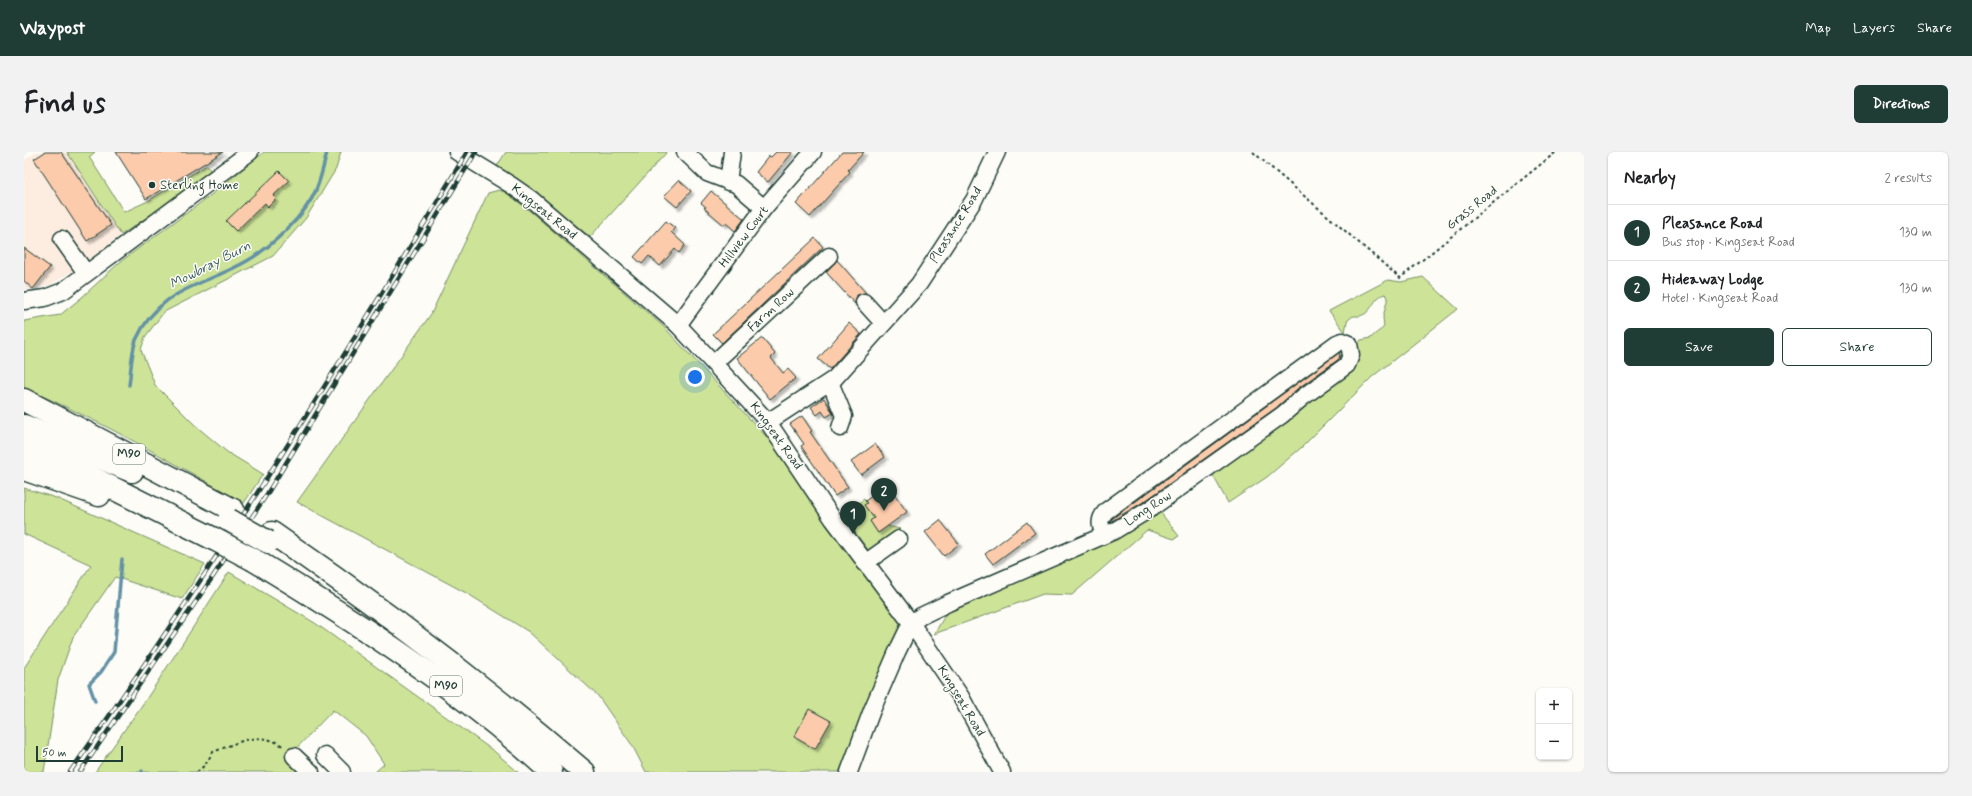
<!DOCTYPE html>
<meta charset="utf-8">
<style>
:root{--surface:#fff;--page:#f2f2f2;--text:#202124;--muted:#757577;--line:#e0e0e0;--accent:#1f3d34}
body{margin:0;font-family:Mynerve,sans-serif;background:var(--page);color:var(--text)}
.controls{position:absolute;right:12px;bottom:12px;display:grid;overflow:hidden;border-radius:6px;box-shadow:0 1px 3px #0004}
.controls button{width:36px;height:36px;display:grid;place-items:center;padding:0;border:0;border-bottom:1px solid var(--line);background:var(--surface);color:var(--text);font:20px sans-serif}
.scale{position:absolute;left:12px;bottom:10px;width:87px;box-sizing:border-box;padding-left:4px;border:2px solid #1f3d34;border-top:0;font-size:11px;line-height:14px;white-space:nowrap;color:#1f3d34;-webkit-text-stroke:3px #fdfcf7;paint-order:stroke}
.you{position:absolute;left:671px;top:225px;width:14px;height:14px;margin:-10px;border:3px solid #fff;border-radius:50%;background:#1a73e8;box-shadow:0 0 0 6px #1a73e833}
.badge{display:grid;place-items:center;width:26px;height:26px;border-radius:50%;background:var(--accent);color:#fff;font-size:13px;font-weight:700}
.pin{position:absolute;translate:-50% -33px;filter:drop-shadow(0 1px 2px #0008)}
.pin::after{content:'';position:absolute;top:21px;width:14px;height:12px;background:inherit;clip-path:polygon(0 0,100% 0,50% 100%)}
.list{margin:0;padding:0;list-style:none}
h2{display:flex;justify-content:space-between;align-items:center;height:52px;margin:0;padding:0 16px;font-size:17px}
h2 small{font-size:13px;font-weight:400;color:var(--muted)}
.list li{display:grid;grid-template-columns:26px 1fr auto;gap:12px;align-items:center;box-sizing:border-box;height:56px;padding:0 16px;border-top:1px solid var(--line)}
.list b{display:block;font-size:15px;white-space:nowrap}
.list p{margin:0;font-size:13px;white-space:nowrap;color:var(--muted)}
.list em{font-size:13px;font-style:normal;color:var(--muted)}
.actions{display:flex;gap:8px;padding:12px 16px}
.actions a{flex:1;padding:9px 0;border:1px solid var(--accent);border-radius:6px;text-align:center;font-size:14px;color:var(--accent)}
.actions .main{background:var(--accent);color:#fff}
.map{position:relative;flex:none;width:1560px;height:620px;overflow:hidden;border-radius:6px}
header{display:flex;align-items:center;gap:24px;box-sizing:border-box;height:56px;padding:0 20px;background:var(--accent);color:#fff}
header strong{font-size:19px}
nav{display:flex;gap:22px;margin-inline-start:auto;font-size:14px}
.intro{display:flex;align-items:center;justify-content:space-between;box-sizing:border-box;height:96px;padding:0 24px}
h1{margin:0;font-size:28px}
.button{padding:10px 18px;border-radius:6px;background:var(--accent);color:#fff;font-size:14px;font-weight:700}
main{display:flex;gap:24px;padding:0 24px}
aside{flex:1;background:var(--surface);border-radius:6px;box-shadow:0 1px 3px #0004}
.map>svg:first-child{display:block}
.built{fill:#fdede0}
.green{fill:#cde398;stroke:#769066}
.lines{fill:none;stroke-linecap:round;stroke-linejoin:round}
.stream{stroke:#6492a5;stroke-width:3.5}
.building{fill:#fccbab;stroke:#1f3d34;filter:url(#shadow)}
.minor-casing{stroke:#1f3d34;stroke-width:19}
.highway-casing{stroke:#1f3d34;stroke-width:25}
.path{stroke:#1f3d34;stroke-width:2;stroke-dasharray:3 3;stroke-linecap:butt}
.minor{stroke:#fdfcf7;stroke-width:16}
.highway{stroke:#fdfcf7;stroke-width:22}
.rail-casing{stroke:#1f3d34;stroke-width:4.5}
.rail{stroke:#fdfcf7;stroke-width:3;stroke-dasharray:9;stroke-linecap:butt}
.highway-bridge-casing{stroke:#1f3d34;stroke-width:25;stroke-linecap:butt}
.highway-bridge{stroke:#fdfcf7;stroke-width:22}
.poi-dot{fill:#1f3d34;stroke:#fdfcf7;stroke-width:1.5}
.labels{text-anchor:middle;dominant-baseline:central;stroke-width:3;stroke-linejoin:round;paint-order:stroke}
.shield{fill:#fdfcf7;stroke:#62766e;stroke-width:1}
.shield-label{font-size:12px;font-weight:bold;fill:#1f3d34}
.poi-label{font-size:13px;fill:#1f3d34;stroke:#fdfcf7;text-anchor:start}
.street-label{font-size:13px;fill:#1f3d34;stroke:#fdfcf7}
.water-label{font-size:14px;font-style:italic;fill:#3c6063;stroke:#fdfcf7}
</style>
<header>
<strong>Waypost</strong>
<nav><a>Map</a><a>Layers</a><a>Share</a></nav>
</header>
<div class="intro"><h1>Find us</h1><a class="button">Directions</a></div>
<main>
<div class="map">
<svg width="1560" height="620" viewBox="0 0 1560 620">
<defs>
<filter id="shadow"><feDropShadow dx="3" dy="3" stdDeviation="1" flood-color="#0004"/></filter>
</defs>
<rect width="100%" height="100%" fill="#fdfcf7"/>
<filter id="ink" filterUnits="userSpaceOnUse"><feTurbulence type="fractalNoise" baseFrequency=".025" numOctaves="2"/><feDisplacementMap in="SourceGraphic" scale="8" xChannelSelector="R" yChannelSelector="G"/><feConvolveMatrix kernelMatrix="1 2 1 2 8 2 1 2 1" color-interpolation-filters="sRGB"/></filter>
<g filter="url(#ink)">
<path class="built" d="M 13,0 L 43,0 L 97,83 L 65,108 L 27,133 L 0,138 L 0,8 Z"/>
<g class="green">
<path d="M 43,0 L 71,0 L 65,5 L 100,60 L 124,49 L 183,13 L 188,21 L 97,83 Z"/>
<path d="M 240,0 L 317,0 L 312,17 L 282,66 L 249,104 L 140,160 L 121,185 L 117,198 L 131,233 L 172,274 L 203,300 L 239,322 L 220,351 C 148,310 76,268 0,236 L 0,169 L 36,163 L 57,146 L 96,110 L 187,43 Z"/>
<path d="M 482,0 L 643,0 L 566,85 L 506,36 L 473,14 Z"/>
<path d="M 475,38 L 483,41 L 507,60 L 640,175 L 754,297 L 879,474 L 848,549 L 815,620 L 622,620 L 608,593 L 574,544 L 505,480 L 444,442 L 273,350 L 407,162 L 464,41 Z"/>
<path d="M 1399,125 L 1434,157 L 1348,225 L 1278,295 L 1243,325 L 1204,351 L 1186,318 L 1263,268 L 1337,188 L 1347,186 C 1351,181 1356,179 1360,175 L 1359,165 L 1364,145 L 1361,142 C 1346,146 1350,166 1329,164 L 1323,169 L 1321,180 L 1305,159 L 1364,128 L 1377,130 Z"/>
<path d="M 0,336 L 32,346 L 181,412 L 158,447 L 91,425 L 49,485 L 34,528 L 20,620 L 0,620 L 0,516 L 67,413 L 0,382 Z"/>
<path d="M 840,347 L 843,351 L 840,353 L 850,366 L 846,369 L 854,381 L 863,374 L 876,377 L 845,399 L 827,375 L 829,374 L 827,371 L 825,372 L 818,363 Z"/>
<path d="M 1133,356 L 1155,384 L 1150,387 L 1123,378 L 1048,443 L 1019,442 L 910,482 L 926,455 Z"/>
<path d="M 205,420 L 291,471 L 471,600 L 494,620 L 351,620 L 360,612 L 342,584 L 309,558 L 265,604 L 280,620 L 71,620 L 123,546 Z"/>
</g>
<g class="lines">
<g class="stream">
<path d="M 105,233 C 107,220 107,201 112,188 C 136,135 178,135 223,109 C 247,95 281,64 292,38 C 297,26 300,13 303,0"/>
<path d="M 71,549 L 65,532 L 77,520 L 90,500 L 98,407"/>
<path d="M 118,619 L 118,620"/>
</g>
</g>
<g class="building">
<path d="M 21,0 L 37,0 L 87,73 L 63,89 L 10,7 Z"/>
<path d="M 92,0 L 199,0 L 122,47 Z"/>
<path d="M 752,0 L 769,0 L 744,30 L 732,20 L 745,4 L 747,5 Z"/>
<path d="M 818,0 L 840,0 L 824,18 L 826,20 L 786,65 L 772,52 Z"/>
<path d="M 255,19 L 265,29 L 249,44 L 252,47 L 244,55 L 241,51 L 212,79 L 202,69 Z"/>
<path d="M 655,28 L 667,39 L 653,55 L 640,44 Z"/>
<path d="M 687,39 L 720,67 L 711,79 L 702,71 L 700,73 L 680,56 L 682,55 L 677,51 Z"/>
<path d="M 642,69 L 651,76 L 647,80 L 661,93 L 655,101 L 651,97 L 636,114 L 625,104 L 618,112 L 610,105 Z"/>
<path d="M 791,86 L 799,95 L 698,191 L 689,182 Z"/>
<path d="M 0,96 L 26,115 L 9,137 L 0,129 Z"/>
<path d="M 813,108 L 842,141 L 833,143 L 831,152 L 802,120 Z"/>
<path d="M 825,171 L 837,182 L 806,217 L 794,207 Z"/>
<path d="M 738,186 L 751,202 L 747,206 L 759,221 L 764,217 L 772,226 L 746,247 L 713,206 Z"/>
<path d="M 1316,200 L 1315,207 L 1273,237 L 1252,256 L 1121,349 L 1086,370 L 1089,366 Z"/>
<path d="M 800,246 L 809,261 L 802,265 L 798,259 L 793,263 L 787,255 Z"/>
<path d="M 778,264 L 788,279 L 786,280 L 824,335 L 811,344 L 777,294 L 780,292 L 766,272 Z"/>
<path d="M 851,292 L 861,305 L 837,323 L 827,310 Z"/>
<path d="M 868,339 L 883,360 L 854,381 L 846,369 L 850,366 L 840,353 L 843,351 L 841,349 L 852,341 L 854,343 L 859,340 L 862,344 Z"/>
<path d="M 916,368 L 935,392 L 920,404 L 901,380 Z"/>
<path d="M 1003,370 L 1011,381 L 969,412 L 961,402 Z"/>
<path d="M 785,557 L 807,569 L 791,597 L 770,585 Z"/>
</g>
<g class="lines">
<defs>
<g id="minor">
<path d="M 433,0 L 487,33 L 507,47 L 654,173 L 744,270 L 809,367 L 887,471 L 937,545 L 978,620"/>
<path d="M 661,0 L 683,21 L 712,32 L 740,56"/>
<path d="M 704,30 L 708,0"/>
<path d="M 38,87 L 62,121"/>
<path d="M 0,149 L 21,146 L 39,139 L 226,0"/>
<path d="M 840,150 L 859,171"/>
<path d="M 654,173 L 740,56 L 789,0"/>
<path d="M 690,211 L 805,104"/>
<path d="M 806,230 L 820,264 L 816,276"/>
<path d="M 744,270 L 810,227 L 895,132 L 950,48 L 973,0"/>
<path d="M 841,411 L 875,387"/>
<path d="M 301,603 L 318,620"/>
<path d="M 270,604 L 287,620"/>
<path d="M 825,620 L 848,558 L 873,500 L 887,471 L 897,464 L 924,451 L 1090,379 L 1126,357 L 1258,263 L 1279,245 L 1323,213 L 1327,203 L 1325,192 L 1318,189 L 1313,191 L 1082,359 C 1074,368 1076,373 1080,383"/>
</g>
<g id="highway">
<path d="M 0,248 L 209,358"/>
<path d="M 0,274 L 108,319"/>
<path d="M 0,296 L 65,324 L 190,387"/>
<path d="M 0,317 L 75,343"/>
<path d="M 248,381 C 356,455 460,534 560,620"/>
<path d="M 230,408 C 334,471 437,537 527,620"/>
</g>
</defs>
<use href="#minor" class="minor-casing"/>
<use href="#highway" class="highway-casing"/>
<g class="path">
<path d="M 1229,0 L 1376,126 L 1532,0"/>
<path d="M 173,620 L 181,613 L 189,600 C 214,591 235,577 260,595"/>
</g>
<use href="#minor" class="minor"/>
<use href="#highway" class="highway"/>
<defs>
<g id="rail">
<path d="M 46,620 C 188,419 317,211 443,0"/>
<path d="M 56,620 L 190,423 L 243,342 L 452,0"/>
</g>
</defs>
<use href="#rail" class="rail-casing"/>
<use href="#rail" class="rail"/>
<defs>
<g id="highway-bridge">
<path d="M 205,368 L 244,390"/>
<path d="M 190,387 L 230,408"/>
</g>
</defs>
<use href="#highway-bridge" class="highway-bridge-casing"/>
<use href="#highway-bridge" class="highway-bridge"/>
</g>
</g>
<circle class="poi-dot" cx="128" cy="33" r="4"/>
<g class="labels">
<g class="shield">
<rect x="89" y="292" width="32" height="20" rx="3"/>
<rect x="406" y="524" width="32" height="20" rx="3"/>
</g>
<g class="shield-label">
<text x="105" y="302">M90</text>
<text x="422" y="534">M90</text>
</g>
<g class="poi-label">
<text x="136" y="33">Sterling Home</text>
</g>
<g class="street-label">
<text transform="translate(1448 56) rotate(-39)">Grass Road</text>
<text transform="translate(520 60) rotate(39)">Kingseat Road</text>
<text transform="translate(932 73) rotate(-58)">Pleasance Road</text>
<text transform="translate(720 85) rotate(-53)">Hillview Court</text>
<text transform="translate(747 158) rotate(-43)">Farm Row</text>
<text transform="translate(752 284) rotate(54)">Kingseat Road</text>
<text transform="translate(1124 357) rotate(-33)">Long Row</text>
<text transform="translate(937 549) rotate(59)">Kingseat Road</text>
</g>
<g class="water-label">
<text transform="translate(186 113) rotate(-27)">Mowbray Burn</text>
</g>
</g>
</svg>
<div class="controls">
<button>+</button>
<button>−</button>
</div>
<div class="scale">50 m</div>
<div class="you"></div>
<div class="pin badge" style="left:829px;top:382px">1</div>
<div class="pin badge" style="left:860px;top:359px">2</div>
</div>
<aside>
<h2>Nearby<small>2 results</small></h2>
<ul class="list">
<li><span class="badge">1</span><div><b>Pleasance Road</b><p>Bus stop · Kingseat Road</p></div><em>130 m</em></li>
<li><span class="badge">2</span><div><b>Hideaway Lodge</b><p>Hotel · Kingseat Road</p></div><em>130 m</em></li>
</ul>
<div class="actions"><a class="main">Save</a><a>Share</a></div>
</aside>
</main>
